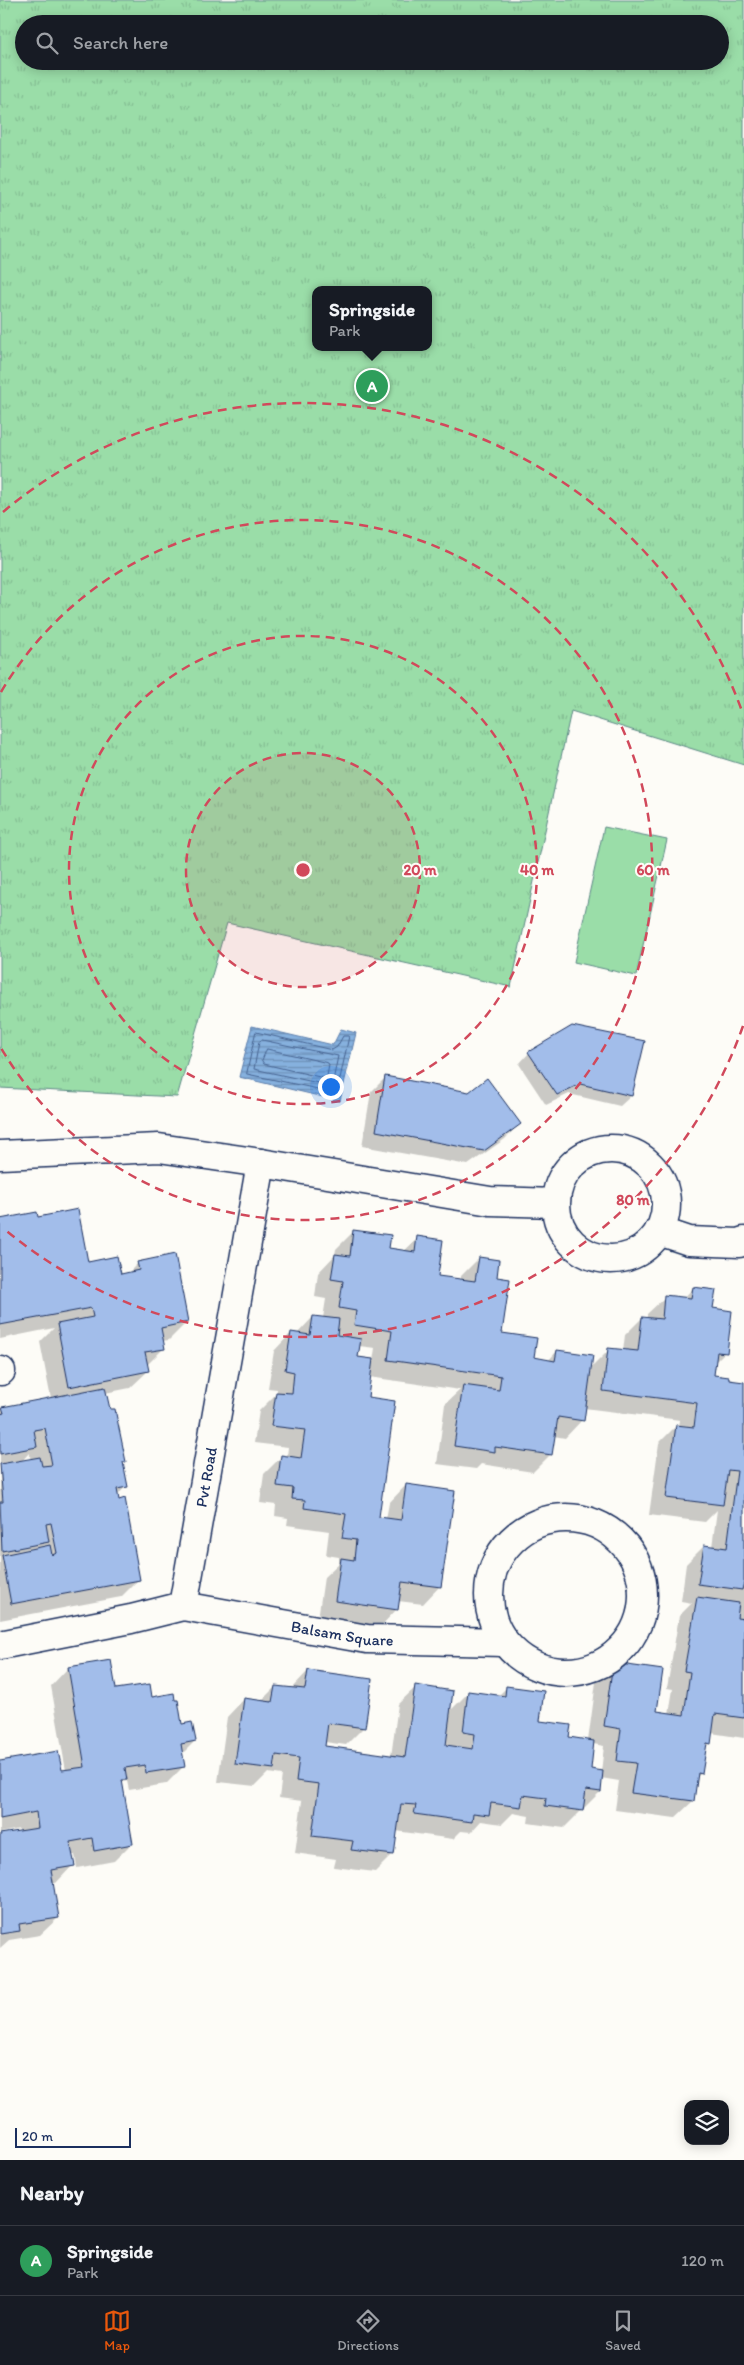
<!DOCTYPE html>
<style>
:root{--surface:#171b24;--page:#242831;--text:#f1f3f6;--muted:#9ea1a6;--line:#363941;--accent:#ea580c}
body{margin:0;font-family:Itim,sans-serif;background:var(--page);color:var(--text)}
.controls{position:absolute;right:15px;bottom:15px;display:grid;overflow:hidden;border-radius:10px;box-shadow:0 2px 12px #0003}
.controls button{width:45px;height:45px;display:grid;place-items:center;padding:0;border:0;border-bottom:1px solid var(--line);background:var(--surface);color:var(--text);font:25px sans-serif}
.scale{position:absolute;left:15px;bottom:12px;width:116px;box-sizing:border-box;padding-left:5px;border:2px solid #1b2f5e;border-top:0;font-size:14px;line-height:18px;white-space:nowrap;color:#1b2f5e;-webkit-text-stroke:4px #fdfcf7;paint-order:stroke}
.you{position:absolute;left:330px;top:1086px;width:18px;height:18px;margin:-12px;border:4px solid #fff;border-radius:50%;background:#1a73e8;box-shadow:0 0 0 8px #1a73e833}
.badge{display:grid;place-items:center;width:32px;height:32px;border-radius:50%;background:var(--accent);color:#fff;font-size:16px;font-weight:700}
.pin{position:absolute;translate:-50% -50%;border:2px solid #fff;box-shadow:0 1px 5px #0006}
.popup{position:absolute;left:312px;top:286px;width:120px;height:65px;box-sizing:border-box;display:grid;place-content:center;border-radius:10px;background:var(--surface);filter:drop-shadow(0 1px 4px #0005);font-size:16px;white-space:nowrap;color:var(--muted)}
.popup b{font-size:19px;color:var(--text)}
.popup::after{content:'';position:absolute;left:50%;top:100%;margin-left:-10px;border:10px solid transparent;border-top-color:var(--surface)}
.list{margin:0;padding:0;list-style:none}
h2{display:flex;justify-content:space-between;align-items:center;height:65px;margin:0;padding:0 20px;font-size:21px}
h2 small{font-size:16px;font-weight:400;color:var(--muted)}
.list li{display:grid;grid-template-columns:32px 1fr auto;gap:15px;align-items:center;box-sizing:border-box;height:70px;padding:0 20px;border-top:1px solid var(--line)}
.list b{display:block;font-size:19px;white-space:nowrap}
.list p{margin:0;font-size:16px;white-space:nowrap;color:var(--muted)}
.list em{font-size:16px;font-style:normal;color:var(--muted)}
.icon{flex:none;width:28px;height:28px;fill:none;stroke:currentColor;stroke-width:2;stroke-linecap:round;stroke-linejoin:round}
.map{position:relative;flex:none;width:744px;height:2160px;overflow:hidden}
.search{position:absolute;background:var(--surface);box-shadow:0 2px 12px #0003;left:15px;right:15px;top:15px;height:55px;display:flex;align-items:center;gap:12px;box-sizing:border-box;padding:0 18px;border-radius:28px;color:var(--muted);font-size:19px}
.sheet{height:135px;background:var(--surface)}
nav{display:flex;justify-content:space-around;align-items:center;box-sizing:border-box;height:70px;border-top:1px solid var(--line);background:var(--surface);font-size:14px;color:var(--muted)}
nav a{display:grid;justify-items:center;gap:2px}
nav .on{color:var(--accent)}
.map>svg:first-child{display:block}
.grass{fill:#9adda8;stroke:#5a8683}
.park{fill:url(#park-tufts);stroke:#5a8683;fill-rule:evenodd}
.water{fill:url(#water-rules);stroke:#5b7dab}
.shadow{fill:#0003;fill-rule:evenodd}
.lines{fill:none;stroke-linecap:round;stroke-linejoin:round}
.shore{stroke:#466391;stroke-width:1}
.building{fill:#a2bdea;stroke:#1b2f5e}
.minor-casing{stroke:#1b2f5e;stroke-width:31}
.minor{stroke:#fdfcf7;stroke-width:28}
.ring{fill:none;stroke:#d1495b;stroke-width:2.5;stroke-dasharray:9 6}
.labels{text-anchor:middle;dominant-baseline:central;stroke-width:4;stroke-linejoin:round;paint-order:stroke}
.street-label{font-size:16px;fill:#1b2f5e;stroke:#fdfcf7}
.centre{fill:#d1495b;stroke:#fdfcf7;stroke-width:2.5}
.ring-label{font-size:15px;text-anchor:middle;font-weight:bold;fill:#d1495b;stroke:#fdfcf7;stroke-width:4;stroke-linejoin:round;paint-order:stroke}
</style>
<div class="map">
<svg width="744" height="2160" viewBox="0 0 744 2160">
<defs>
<pattern id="park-tufts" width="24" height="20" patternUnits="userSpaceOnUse" patternTransform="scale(1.25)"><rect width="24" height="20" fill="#9adda8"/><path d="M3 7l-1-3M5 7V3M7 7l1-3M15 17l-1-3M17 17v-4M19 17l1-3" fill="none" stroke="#84be93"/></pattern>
<pattern id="water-rules" width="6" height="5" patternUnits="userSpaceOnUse" patternTransform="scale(1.25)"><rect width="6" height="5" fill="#86b1de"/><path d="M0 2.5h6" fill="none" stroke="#6d90b7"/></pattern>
</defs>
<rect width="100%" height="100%" fill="#fdfcf7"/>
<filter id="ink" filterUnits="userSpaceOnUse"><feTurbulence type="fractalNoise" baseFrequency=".02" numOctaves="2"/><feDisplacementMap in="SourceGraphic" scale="10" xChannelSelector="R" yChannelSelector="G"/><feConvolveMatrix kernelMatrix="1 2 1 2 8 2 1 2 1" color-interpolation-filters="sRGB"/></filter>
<g filter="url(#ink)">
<path class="grass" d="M 604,827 L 667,840 L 636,976 L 574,962 Z"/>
<path class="park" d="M 0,0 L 744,0 L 744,765 L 571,711 L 511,987 L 227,923 L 177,1097 L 0,1088 ZM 24,24 L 720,24 L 720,61 L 24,61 ZM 316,290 L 428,290 L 428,347 L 316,347 Z"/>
<path class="water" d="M 252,1026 L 333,1045 L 341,1029 L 356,1033 L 340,1101 L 239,1077 Z"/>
<g class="shadow">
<path d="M 644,1042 L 631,1096 L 620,1106 L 569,1094 L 546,1105 L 519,1064 L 529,1053 Z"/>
<path d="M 385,1078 L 519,1124 L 505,1139 L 468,1165 L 362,1146 L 371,1092 Z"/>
<path d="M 37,1218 L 87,1264 L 120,1276 L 127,1274 L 138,1263 L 187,1322 L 169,1340 L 162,1341 L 164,1348 L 147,1365 L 148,1371 L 130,1388 L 105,1393 L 124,1461 L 122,1464 L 126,1486 L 117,1496 L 139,1579 L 121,1597 L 0,1620 L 0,1411 L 3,1408 L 51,1399 L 40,1342 L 54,1328 L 0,1339 L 0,1220 ZM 29,1453 L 31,1460 L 21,1462 Z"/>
<path d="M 354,1231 L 388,1249 L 403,1252 L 418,1238 L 437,1277 L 461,1280 L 461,1276 L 479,1258 L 496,1278 L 501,1334 L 533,1358 L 548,1361 L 557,1351 L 590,1369 L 609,1350 L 623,1351 L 625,1335 L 642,1318 L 647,1318 L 647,1314 L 665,1297 L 683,1299 L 693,1288 L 712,1309 L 725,1352 L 714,1363 L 713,1376 L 727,1382 L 744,1384 L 744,1738 L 711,1733 L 710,1743 L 705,1748 L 701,1773 L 696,1778 L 693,1801 L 675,1818 L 615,1810 L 619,1781 L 601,1778 L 600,1792 L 564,1828 L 528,1823 L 529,1816 L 513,1813 L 502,1824 L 481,1821 L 471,1832 L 461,1831 L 453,1839 L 396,1831 L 392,1855 L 375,1872 L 334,1867 L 336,1859 L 295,1853 L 302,1801 L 279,1798 L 282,1775 L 268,1773 L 255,1786 L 218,1782 L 227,1717 L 244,1699 L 261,1701 L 275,1687 L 291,1689 L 308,1671 L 364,1727 L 346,1745 L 325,1742 L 324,1747 L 391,1757 L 398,1704 L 416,1687 L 449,1712 L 469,1692 L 498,1696 L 507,1687 L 538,1722 L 568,1738 L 588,1741 L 596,1682 L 613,1664 L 655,1712 L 669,1714 L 673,1689 L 667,1688 L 679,1616 L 692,1603 L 681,1601 L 686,1564 L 704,1546 L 712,1547 L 717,1510 L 705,1522 L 649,1515 L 659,1443 L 676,1426 L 679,1426 L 680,1420 L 584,1408 L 582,1420 L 565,1438 L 554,1436 L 551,1454 L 533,1472 L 481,1464 L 476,1469 L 437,1464 L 445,1404 L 460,1390 L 369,1377 L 366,1398 L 377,1518 L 386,1519 L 389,1503 L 406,1485 L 440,1586 L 423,1604 L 398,1601 L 397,1609 L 380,1627 L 318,1619 L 324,1577 L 339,1563 L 339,1557 L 326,1555 L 329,1531 L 287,1525 L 288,1518 L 275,1516 L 276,1505 L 260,1503 L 264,1474 L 281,1457 L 287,1457 L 288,1447 L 254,1443 L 259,1411 L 277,1393 L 277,1389 L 268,1388 L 274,1351 L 291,1333 L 297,1334 L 313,1317 L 323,1318 L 326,1299 L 315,1297 L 318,1273 L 335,1255 L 336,1249 ZM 359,1346 L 375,1348 L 373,1361 L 357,1358 ZM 593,1744 L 604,1746 L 601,1772 L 590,1770 Z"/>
<path d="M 68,1668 L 115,1691 L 151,1698 L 181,1725 L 195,1741 L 182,1754 L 184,1766 L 166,1784 L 129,1790 L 127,1781 L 122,1782 L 131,1844 L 114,1861 L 77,1868 L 75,1855 L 72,1855 L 73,1865 L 56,1883 L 52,1883 L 58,1918 L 40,1935 L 9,1940 L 0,1948 L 0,1835 L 19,1832 L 19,1829 L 0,1833 L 0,1762 L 66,1771 L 51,1686 Z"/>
</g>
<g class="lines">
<g class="shore">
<path d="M 256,1032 L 332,1050 L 337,1047 L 343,1036 L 349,1036 L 337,1093 L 247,1074 Z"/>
<path d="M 262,1040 L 338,1056 L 332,1086 L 254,1069 L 259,1042 Z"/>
<path d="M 267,1049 L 328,1063 L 329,1065 L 327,1076 L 324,1078 L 264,1064 L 262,1061 Z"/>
</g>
</g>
<g class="building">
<path d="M 572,1026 L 645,1041 L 632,1096 L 580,1084 L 557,1095 L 528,1052 Z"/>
<path d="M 385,1076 L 469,1092 L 487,1078 L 521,1124 L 484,1151 L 376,1131 Z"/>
<path d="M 78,1209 L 88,1262 L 117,1256 L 121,1274 L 139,1270 L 137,1262 L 175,1254 L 188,1322 L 161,1328 L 165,1349 L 145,1352 L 149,1371 L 69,1387 L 57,1324 L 93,1317 L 91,1308 L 0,1325 L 0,1219 L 37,1212 L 38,1217 Z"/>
<path d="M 353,1230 L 391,1235 L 389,1248 L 415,1252 L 417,1236 L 443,1240 L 438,1276 L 475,1281 L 479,1257 L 499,1260 L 497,1277 L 510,1279 L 502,1333 L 537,1338 L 534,1357 L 555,1361 L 557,1350 L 593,1355 L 584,1421 L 558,1417 L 552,1455 L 495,1447 L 495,1452 L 454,1446 L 463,1385 L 499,1390 L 501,1376 L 388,1360 L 392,1331 L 354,1325 L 356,1311 L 339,1308 L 343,1281 L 331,1279 L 335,1254 L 350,1256 Z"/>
<path d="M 693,1287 L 716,1290 L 713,1308 L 732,1311 L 727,1353 L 717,1352 L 714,1375 L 729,1377 L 729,1380 L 744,1382 L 744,1582 L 742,1590 L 698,1584 L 704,1545 L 727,1548 L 737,1471 L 728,1470 L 723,1505 L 666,1498 L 676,1425 L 694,1427 L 697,1403 L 603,1391 L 608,1348 L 638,1351 L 642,1317 L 662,1319 L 664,1295 L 691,1298 Z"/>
<path d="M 313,1316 L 339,1319 L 337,1335 L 361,1339 L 358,1357 L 373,1359 L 368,1397 L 395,1401 L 379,1517 L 401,1520 L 406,1484 L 455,1491 L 441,1587 L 402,1582 L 398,1610 L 335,1601 L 341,1558 L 354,1560 L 356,1540 L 342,1538 L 346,1514 L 304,1508 L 305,1500 L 292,1499 L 293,1488 L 277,1486 L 281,1455 L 301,1458 L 305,1430 L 271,1426 L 276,1392 L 292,1393 L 294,1372 L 285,1370 L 291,1332 L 310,1335 Z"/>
<path d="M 105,1387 L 110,1409 L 115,1409 L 126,1462 L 123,1462 L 128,1487 L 117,1489 L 119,1500 L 125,1498 L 140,1580 L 11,1604 L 2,1555 L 50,1545 L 52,1555 L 57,1553 L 51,1523 L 46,1524 L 49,1542 L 2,1551 L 0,1502 L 3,1502 L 0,1464 L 40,1457 L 42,1466 L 52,1465 L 45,1428 L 34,1430 L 37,1447 L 0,1454 L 0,1414 L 4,1413 L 2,1407 Z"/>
<path d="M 697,1597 L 739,1603 L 737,1618 L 744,1619 L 744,1718 L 715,1714 L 711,1744 L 707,1743 L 702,1774 L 698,1773 L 694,1801 L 631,1793 L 636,1763 L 617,1761 L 621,1729 L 604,1726 L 613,1663 L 663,1670 L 657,1711 L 684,1715 L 690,1672 L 684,1671 Z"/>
<path d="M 111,1660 L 116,1689 L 150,1684 L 152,1697 L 174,1693 L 175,1700 L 178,1700 L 182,1724 L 192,1722 L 196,1741 L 181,1744 L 185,1767 L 146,1773 L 145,1765 L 125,1768 L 127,1780 L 122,1780 L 133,1844 L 94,1851 L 92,1838 L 70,1842 L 75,1866 L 51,1870 L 59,1918 L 19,1924 L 20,1931 L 0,1934 L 0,1834 L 38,1828 L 36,1812 L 0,1819 L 0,1761 L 58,1751 L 62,1770 L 85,1767 L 68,1667 Z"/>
<path d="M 308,1670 L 372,1679 L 365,1728 L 328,1723 L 325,1746 L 405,1757 L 415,1685 L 453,1691 L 446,1745 L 473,1749 L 475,1734 L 463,1732 L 468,1691 L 505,1696 L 506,1686 L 544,1691 L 540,1721 L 571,1725 L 569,1737 L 594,1741 L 591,1769 L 603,1771 L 601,1792 L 586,1790 L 583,1811 L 545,1806 L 546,1798 L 523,1795 L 521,1807 L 491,1803 L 489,1815 L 473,1813 L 472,1822 L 414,1814 L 416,1805 L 401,1804 L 394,1855 L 351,1850 L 353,1841 L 312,1836 L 319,1784 L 296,1781 L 299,1758 L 276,1755 L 274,1769 L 235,1764 L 244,1698 L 272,1702 L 275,1686 L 305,1689 Z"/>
</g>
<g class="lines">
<defs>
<g id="minor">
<circle cx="611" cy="1204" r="55"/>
<path d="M 0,1155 L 159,1148 L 261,1163 L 490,1201 L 555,1203"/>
<path d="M 659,1231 L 689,1241 L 739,1243 L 744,1241"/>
<path d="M 0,1371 L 1,1371"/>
<circle cx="566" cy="1595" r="77"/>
<path id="s1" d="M 183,1606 L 261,1163"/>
<path id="s2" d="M 0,1645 L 131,1619 L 183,1606 L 367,1639 L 504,1642"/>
</g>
</defs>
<use href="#minor" class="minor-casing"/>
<use href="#minor" class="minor"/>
</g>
</g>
<circle cx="303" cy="870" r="117" fill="#d1495b" fill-opacity=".12"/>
<g class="ring">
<circle cx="303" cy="870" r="117"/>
<circle cx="303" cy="870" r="234"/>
<path d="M1 692A350 350 0 1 1 1 1048"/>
<path d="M743 1026A467 467 0 0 1 3 1228M3 512A467 467 0 0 1 743 714"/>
</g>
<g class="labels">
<g class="street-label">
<text stroke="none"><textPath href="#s1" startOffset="131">Pvt Road</textPath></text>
<text stroke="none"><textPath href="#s2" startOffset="349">Balsam Square</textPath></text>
</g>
</g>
<circle cx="303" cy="870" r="8" class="centre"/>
<g class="ring-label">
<text x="420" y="875">20 m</text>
<text x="537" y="875">40 m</text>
<text x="653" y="875">60 m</text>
<text x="633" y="1205">80 m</text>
</g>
</svg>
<div class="controls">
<button><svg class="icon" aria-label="layers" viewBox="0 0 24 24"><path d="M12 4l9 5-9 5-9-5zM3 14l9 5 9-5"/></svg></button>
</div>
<div class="scale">20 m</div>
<div class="you"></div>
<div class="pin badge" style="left:372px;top:386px;background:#2e9e5b">A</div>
<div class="popup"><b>Springside</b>Park</div>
<div class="search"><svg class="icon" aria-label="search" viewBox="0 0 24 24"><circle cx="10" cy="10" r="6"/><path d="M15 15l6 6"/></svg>Search here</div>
</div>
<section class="sheet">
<h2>Nearby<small></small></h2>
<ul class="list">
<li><span class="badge" style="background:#2e9e5b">A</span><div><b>Springside</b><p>Park</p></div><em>120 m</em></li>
</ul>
</section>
<nav>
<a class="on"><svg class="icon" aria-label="map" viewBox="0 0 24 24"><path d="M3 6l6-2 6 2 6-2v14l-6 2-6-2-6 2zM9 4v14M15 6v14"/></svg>Map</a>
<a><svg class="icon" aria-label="directions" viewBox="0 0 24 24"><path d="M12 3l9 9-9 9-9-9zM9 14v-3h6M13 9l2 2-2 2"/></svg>Directions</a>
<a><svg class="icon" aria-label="saved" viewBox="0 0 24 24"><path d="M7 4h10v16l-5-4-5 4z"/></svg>Saved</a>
</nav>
